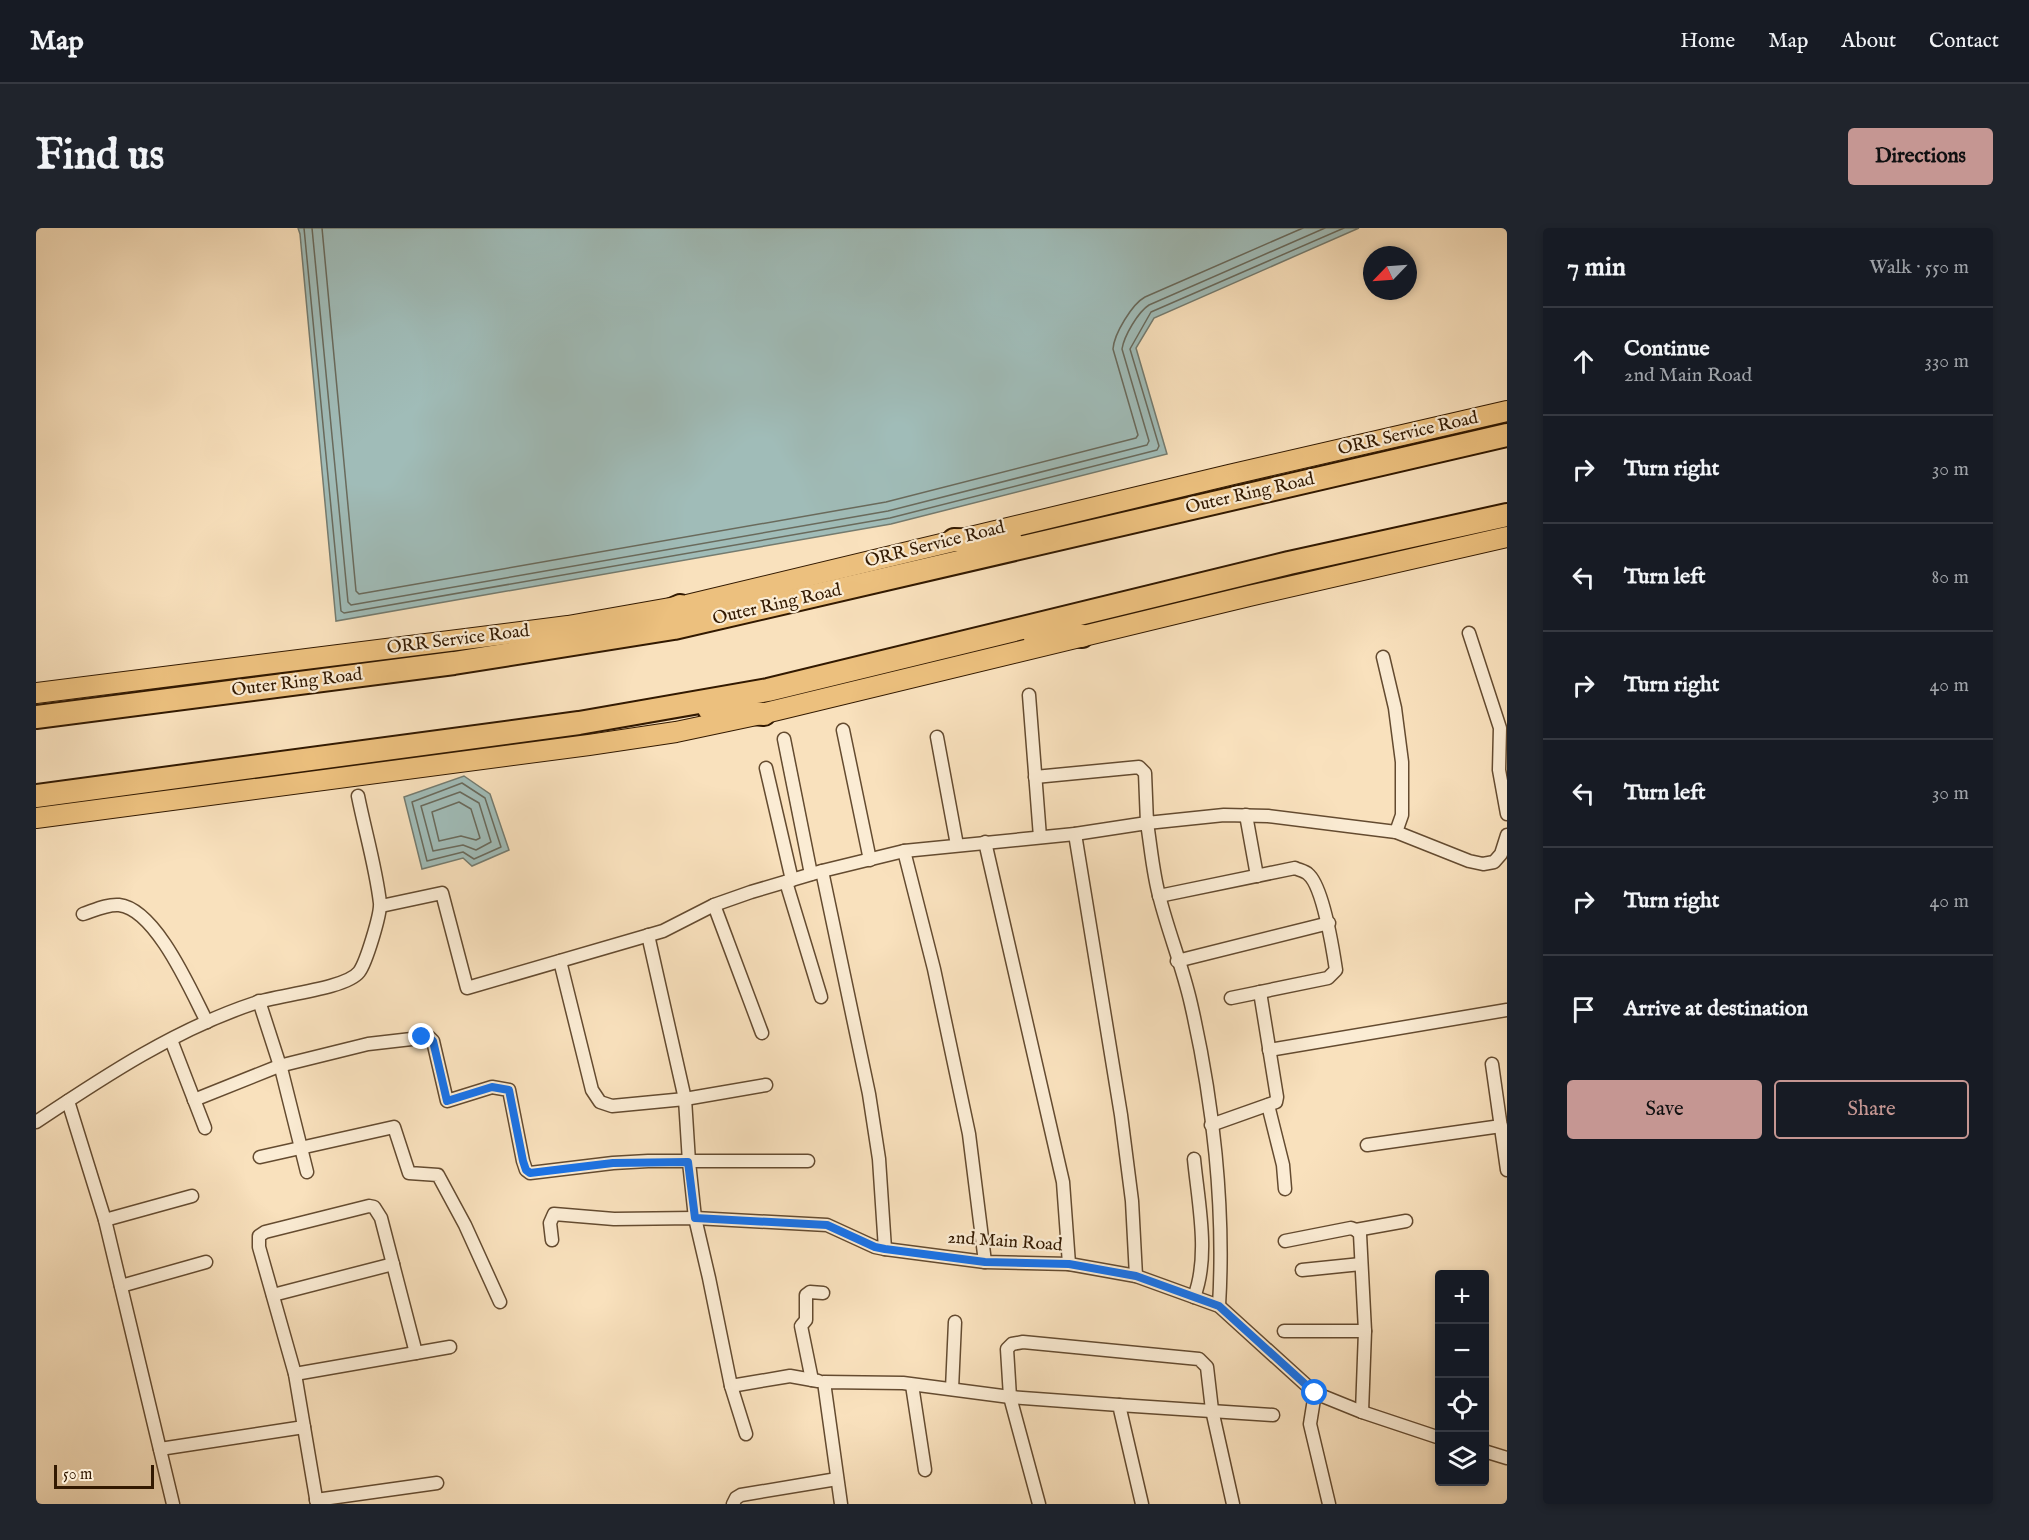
<!DOCTYPE html>
<meta charset="utf-8">
<style>
:root{--surface:#171b24;--page:#20242c;--text:#f1f3f6;--muted:#9ea1a6;--line:#363941;--accent:#c59692}
body{margin:0;font-family:"IM FELL English",serif;background:var(--page);color:var(--text)}
.controls{position:absolute;right:18px;bottom:18px;display:grid;overflow:hidden;border-radius:6px;box-shadow:0 3px 9px #0003}
.controls button{width:54px;height:54px;display:grid;place-items:center;padding:0;border:0;border-bottom:2px solid var(--line);background:var(--surface);color:var(--text);font:30px sans-serif}
.compass{position:absolute;left:1327px;top:18px;width:54px;height:54px;border-radius:50%;background:var(--surface);box-shadow:0 3px 9px #0003;rotate:245deg}
.scale{position:absolute;left:18px;bottom:15px;width:100px;box-sizing:border-box;padding-left:6px;border:3px solid #321901;border-top:0;font-size:16px;line-height:21px;white-space:nowrap;color:#321901;-webkit-text-stroke:4px #fbecd4;paint-order:stroke}
.stop{position:absolute;width:18px;height:18px;margin:-14px;border:4px solid #1a73e8;border-radius:50%;background:#fff}
.stop.end{background:#1a73e8;border-color:#fff;box-shadow:0 2px 6px #0008}
.list{margin:0;padding:0;list-style:none}
h2{display:flex;justify-content:space-between;align-items:center;height:78px;margin:0;padding:0 24px;font-size:26px}
h2 small{font-size:20px;font-weight:400;color:var(--muted)}
.list li{display:grid;grid-template-columns:39px 1fr auto;gap:18px;align-items:center;box-sizing:border-box;height:108px;padding:0 24px;border-top:2px solid var(--line)}
.list b{display:block;font-size:22px;white-space:nowrap}
.list p{margin:0;font-size:20px;white-space:nowrap;color:var(--muted)}
.list em{font-size:20px;font-style:normal;color:var(--muted)}
.actions{display:flex;gap:12px;padding:18px 24px}
.actions a{flex:1;padding:14px 0;border:2px solid var(--accent);border-radius:6px;text-align:center;font-size:21px;color:var(--accent)}
.actions .main{background:var(--accent);color:#111}
.icon{flex:none;width:33px;height:33px;fill:none;stroke:currentColor;stroke-width:2;stroke-linecap:round;stroke-linejoin:round}
.map{position:relative;flex:none;width:1471px;height:1276px;overflow:hidden;border-radius:6px}
header{display:flex;align-items:center;gap:36px;box-sizing:border-box;height:84px;padding:0 30px;background:var(--surface);border-bottom:2px solid var(--line)}
header strong{font-size:28px}
nav{display:flex;gap:33px;margin-inline-start:auto;font-size:21px}
.intro{display:flex;align-items:center;justify-content:space-between;box-sizing:border-box;height:144px;padding:0 36px}
h1{margin:0;font-size:42px}
.button{padding:15px 27px;border-radius:6px;background:var(--accent);color:#111;font-size:21px;font-weight:700}
main{display:flex;gap:36px;padding:0 36px}
aside{flex:1;background:var(--surface);border-radius:6px;box-shadow:0 3px 9px #0003}
.map>svg:first-child{display:block}
.water{fill:#a0bcb8;stroke:#747b6f;stroke-width:1.5}
.lines{fill:none;stroke-linecap:round;stroke-linejoin:round}
.shore{stroke:#696a5c;stroke-width:1.5}
.street-casing{stroke:#644b30;stroke-width:15}
.primary-casing{stroke:#321901;stroke-width:22}
.highway-casing{stroke:#321901;stroke-width:26}
.street{stroke:#fbecd4;stroke-width:12}
.primary{stroke:#ecc07e;stroke-width:20}
.highway{stroke:#ecc07e;stroke-width:22}
.route{stroke:#1a73e8;stroke-width:8}
.labels{text-anchor:middle;dominant-baseline:central;stroke-width:4.5;stroke-linejoin:round;paint-order:stroke}
.street-label{font-size:18px;fill:#321901;stroke:#fbecd4}
</style>
<header>
<strong>Map</strong>
<nav><a>Home</a><a>Map</a><a>About</a><a>Contact</a></nav>
</header>
<div class="intro"><h1>Find us</h1><a class="button">Directions</a></div>
<main>
<div class="map">
<svg width="1471" height="1276" viewBox="0 0 1471 1276">
<rect width="100%" height="100%" fill="#f9e1bd"/>
<filter id="stains"><feTurbulence type="fractalNoise" baseFrequency=".00333" numOctaves="4"/><feColorMatrix values="0 0 0 0 .2 0 0 0 0 .09 0 0 0 0 .02 0 0 0 .5 -.17"/></filter>
<radialGradient id="worn" r=".72"><stop offset=".6" stop-color="#630" stop-opacity="0"/><stop offset="1" stop-color="#630" stop-opacity=".3"/></radialGradient>
<g class="water">
<path d="M 262,0 L 1323,0 L 1118,90 L 1100,120 L 1131,226 L 855,296 L 300,393 L 264,6 Z"/>
<path d="M 428,548 L 454,566 L 473,622 L 436,638 L 427,630 L 386,641 L 368,569 Z"/>
</g>
<g class="lines">
<g class="shore">
<path d="M 268,0 L 305,383 L 308,385 L 854,290 L 1121,222 L 1123,218 L 1094,121 L 1115,84 L 1308,0"/>
<path d="M 276,0 L 312,374 L 315,377 L 852,283 L 1111,217 L 1113,213 L 1086,121 C 1088,108 1102,84 1113,77 L 1289,0"/>
<path d="M 286,0 L 320,363 L 323,366 L 850,274 L 1100,210 L 1102,207 L 1077,121 C 1078,106 1096,76 1109,69 L 1267,0"/>
<path d="M 426,555 L 449,570 L 465,619 L 438,631 L 427,624 L 391,633 L 376,574 Z"/>
<path d="M 424,564 L 443,575 L 455,614 L 440,622 L 427,617 L 397,623 L 385,578 Z"/>
<path d="M 423,574 L 435,581 L 444,610 L 440,612 L 425,608 L 403,613 L 396,584 Z"/>
</g>
<defs>
<g id="street">
<path d="M 1433,405 L 1464,500 L 1463,542 L 1471,586"/>
<path d="M 1347,429 L 1359,480 L 1366,534 L 1366,587 L 1360,604"/>
<path d="M 993,467 L 1004,609"/>
<path d="M 807,502 L 834,632"/>
<path d="M 901,509 L 921,617"/>
<path d="M 748,511 L 775,646"/>
<path d="M 730,540 L 756,652"/>
<path d="M 999,549 L 1103,539 L 1109,545 L 1111,595 L 1188,587 L 1232,588 L 1360,604 L 1433,633 L 1447,636 L 1458,634 L 1465,626 L 1471,607"/>
<path d="M 1210,587 L 1221,648"/>
<path d="M 1039,606 L 1085,887 L 1096,973 L 1100,1048"/>
<path d="M 949,614 L 1027,954 L 1033,1036"/>
<path d="M 868,623 L 898,741 L 933,906 L 949,1034"/>
<path d="M 786,643 L 833,866 L 843,931 L 849,1021"/>
<path d="M 750,654 L 785,769"/>
<path d="M 1123,668 L 1259,640 C 1263,642 1269,643 1272,646 C 1287,658 1297,722 1300,742 L 1292,750 L 1195,770"/>
<path d="M 678,677 L 726,805"/>
<path d="M 345,678 L 406,665 L 431,760 L 627,703 L 678,677 L 715,664 L 786,643 L 868,623 L 1039,606 L 1111,595 C 1115,620 1117,647 1124,671 C 1133,706 1147,740 1155,776 C 1177,872 1189,979 1183,1078"/>
<path d="M 47,686 C 59,682 71,676 83,677 C 120,681 155,763 171,794"/>
<path d="M 612,707 L 649,871 L 653,934 L 659,990 L 673,1050 L 695,1158 L 710,1206"/>
<path d="M 524,733 L 556,862 L 564,874 L 576,878 L 649,871 L 730,857"/>
<path d="M 1141,733 L 1293,695"/>
<path d="M 223,773 L 246,844 L 271,944"/>
<path d="M 135,812 L 169,900"/>
<path d="M 1233,822 L 1471,782"/>
<path d="M 1456,836 L 1471,942"/>
<path d="M 158,872 L 243,838 L 332,816 L 393,809 L 397,813 L 411,873 L 456,859 L 473,862 L 487,933 L 490,942 L 494,945 L 577,935 L 612,933 L 772,933"/>
<path d="M 32,873 L 69,992 L 137,1276"/>
<path d="M 1232,877 L 1247,937 L 1249,961"/>
<path d="M 0,894 C 69,848 140,801 219,775 C 241,767 310,761 323,744 C 330,735 345,686 344,675 C 340,640 329,603 322,568"/>
<path d="M 1175,897 L 1240,874 L 1241,869 L 1224,764"/>
<path d="M 1331,917 L 1465,898"/>
<path d="M 224,929 L 358,899 L 373,945 L 402,947 L 429,997 L 464,1074"/>
<path d="M 1158,931 C 1162,973 1174,1028 1158,1069"/>
<path d="M 69,992 L 156,968"/>
<path d="M 1320,1002 L 1370,993"/>
<path d="M 516,1012 L 514,995 L 518,986 L 578,991 L 659,990 L 791,997 L 839,1019 L 849,1021 L 949,1034 L 1033,1036 L 1100,1048 L 1183,1078 L 1279,1165 L 1326,1184 L 1404,1210"/>
<path d="M 1249,1013 L 1315,1000 L 1320,1002 L 1324,1006 L 1329,1103 L 1326,1184"/>
<path d="M 1266,1042 L 1325,1036"/>
<path d="M 85,1058 L 170,1034"/>
<path d="M 237,1067 L 357,1036"/>
<path d="M 1248,1103 L 1329,1103"/>
<path d="M 259,1146 L 414,1119"/>
<path d="M 776,1152 L 765,1098 L 770,1092 L 770,1067 L 774,1064 L 787,1065"/>
<path d="M 876,1157 L 889,1242"/>
<path d="M 695,1158 L 754,1148 L 782,1153"/>
<path d="M 916,1161 L 919,1094"/>
<path d="M 1279,1165 L 1274,1196 L 1293,1276"/>
<path d="M 1083,1177 L 1237,1187"/>
<path d="M 124,1221 L 268,1199"/>
<path d="M 1448,1223 L 1471,1230"/>
<path d="M 280,1272 L 401,1255"/>
<path d="M 281,1276 L 259,1146 L 223,1019 L 223,1008 L 229,1004 L 333,978 L 338,979 L 345,990 L 380,1125"/>
<path d="M 697,1276 L 700,1270 L 705,1267 L 801,1251"/>
<path d="M 805,1276 L 788,1154 L 867,1155 L 974,1169 L 1083,1177 L 1106,1276"/>
<path d="M 1003,1276 L 974,1169 L 971,1121 L 976,1116 L 987,1114 L 1163,1131 L 1171,1139 L 1176,1182 L 1197,1276"/>
</g>
<g id="primary">
<path d="M 0,465 L 532,398 L 651,377 L 1193,247 L 1471,183"/>
<path d="M 0,590 L 553,517 L 640,504 L 725,486 L 1213,368 L 1471,309"/>
</g>
<g id="highway">
<path d="M 918,312 L 976,314"/>
<path d="M 597,399 L 644,378"/>
<path d="M 997,405 L 1046,408"/>
<path d="M 673,481 L 728,486"/>
<path d="M 0,489 L 418,435 L 638,400 L 1471,207"/>
<path d="M 0,568 L 543,495 L 732,462 L 1253,335 L 1471,287"/>
</g>
</defs>
<use href="#street" class="street-casing"/>
<use href="#primary" class="primary-casing"/>
<use href="#highway" class="highway-casing"/>
<use href="#street" class="street"/>
<use href="#primary" class="primary"/>
<use href="#highway" class="highway"/>
</g>
<g class="lines">
<path class="route" d="M 386,809 L 393,809 L 397,813 L 411,873 L 456,859 L 473,862 L 487,933 L 490,942 L 494,945 L 577,935 L 652,934 L 659,990 L 791,997 L 839,1019 L 849,1021 L 949,1034 L 1033,1036 L 1100,1048 L 1183,1078 L 1279,1165"/>
</g>
<g class="labels">
<g class="street-label">
<text transform="translate(1372 206) rotate(-13)">ORR Service Road</text>
<text transform="translate(1214 266) rotate(-13)">Outer Ring Road</text>
<text transform="translate(899 317) rotate(-14)">ORR Service Road</text>
<text transform="translate(741 377) rotate(-13)">Outer Ring Road</text>
<text transform="translate(422 412) rotate(-7)">ORR Service Road</text>
<text transform="translate(261 455) rotate(-7)">Outer Ring Road</text>
<text transform="translate(969 1014) rotate(4)">2nd Main Road</text>
</g>
</g>
<rect width="100%" height="100%" filter="url(#stains)"/>
<rect width="100%" height="100%" fill="url(#worn)"/>
</svg>
<div class="controls">
<button>+</button>
<button>−</button>
<button><svg class="icon" aria-label="locate" viewBox="0 0 24 24"><circle cx="12" cy="12" r="6"/><path d="M12 2v4M12 18v4M2 12h4M18 12h4"/></svg></button>
<button><svg class="icon" aria-label="layers" viewBox="0 0 24 24"><path d="M12 4l9 5-9 5-9-5zM3 14l9 5 9-5"/></svg></button>
</div>
<svg class="compass" viewBox="-18 -18 36 36"><path d="M0-13l5 13h-10z" fill="#e53935"/><path d="M0 13l5-13h-10z" fill="#9ea1a6"/></svg>
<div class="scale">50 m</div>
<div class="stop" style="left:1279px;top:1165px"></div>
<div class="stop end" style="left:386px;top:809px"></div>
</div>
<aside>
<h2>7 min<small>Walk · 550 m</small></h2>
<ul class="list">
<li><svg class="icon" aria-label="ahead" viewBox="0 0 24 24"><path d="M12 20V5M6 11l6-6 6 6"/></svg><div><b>Continue</b><p>2nd Main Road</p></div><em>330 m</em></li>
<li><svg class="icon" aria-label="right" viewBox="0 0 24 24"><path d="M7 20v-9h11M14 6l5 5-5 5"/></svg><div><b>Turn right</b></div><em>30 m</em></li>
<li><svg class="icon" aria-label="left" viewBox="0 0 24 24"><path d="M17 20v-9H6M10 6l-5 5 5 5"/></svg><div><b>Turn left</b></div><em>80 m</em></li>
<li><svg class="icon" aria-label="right" viewBox="0 0 24 24"><path d="M7 20v-9h11M14 6l5 5-5 5"/></svg><div><b>Turn right</b></div><em>40 m</em></li>
<li><svg class="icon" aria-label="left" viewBox="0 0 24 24"><path d="M17 20v-9H6M10 6l-5 5 5 5"/></svg><div><b>Turn left</b></div><em>30 m</em></li>
<li><svg class="icon" aria-label="right" viewBox="0 0 24 24"><path d="M7 20v-9h11M14 6l5 5-5 5"/></svg><div><b>Turn right</b></div><em>40 m</em></li>
<li><svg class="icon" aria-label="arrive" viewBox="0 0 24 24"><path d="M6 21V4h12l-3 4 3 4H6"/></svg><div><b>Arrive at destination</b></div></li>
</ul>
<div class="actions"><a class="main">Save</a><a>Share</a></div>
</aside>
</main>
